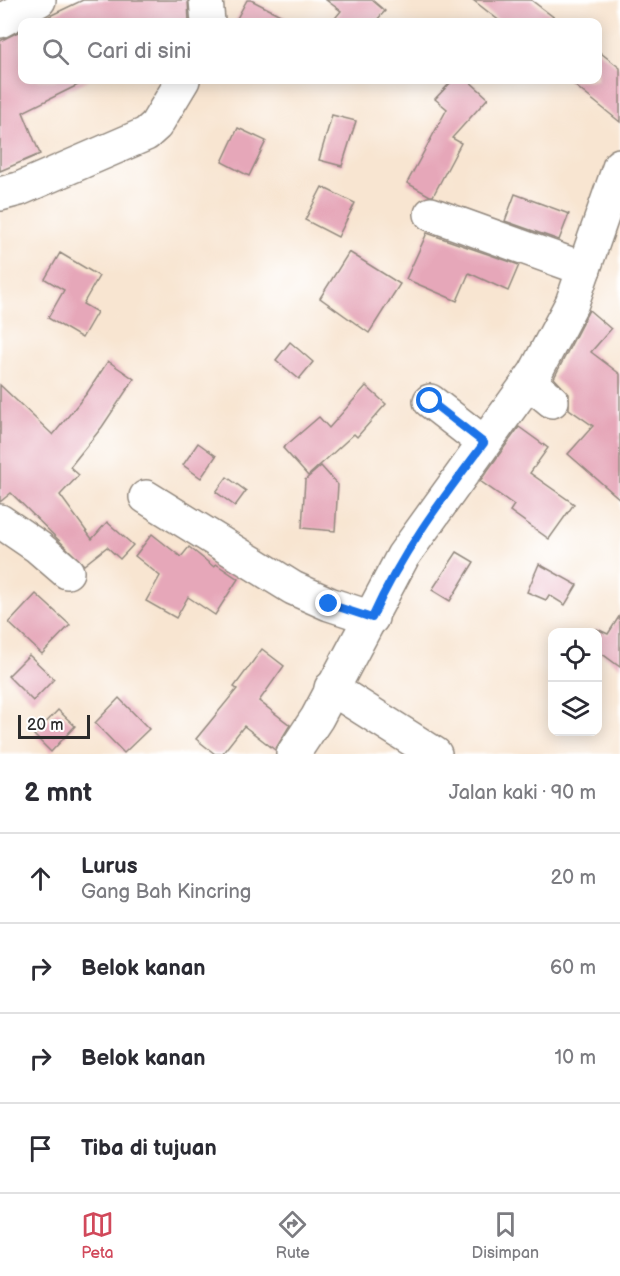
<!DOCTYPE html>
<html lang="id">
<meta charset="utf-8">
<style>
:root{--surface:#fff;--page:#f2f2f3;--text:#2b2b33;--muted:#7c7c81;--line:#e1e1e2;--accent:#d1495b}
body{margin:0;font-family:"Balsamiq Sans",sans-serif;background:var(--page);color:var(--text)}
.controls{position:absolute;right:18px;bottom:18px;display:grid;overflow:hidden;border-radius:12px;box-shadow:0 3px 15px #0003}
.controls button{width:54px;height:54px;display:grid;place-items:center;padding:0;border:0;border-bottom:2px solid var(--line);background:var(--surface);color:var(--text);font:30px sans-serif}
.scale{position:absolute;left:18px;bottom:15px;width:72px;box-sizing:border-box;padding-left:6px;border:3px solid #2b2b2b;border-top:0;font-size:16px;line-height:21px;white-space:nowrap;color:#2b2b2b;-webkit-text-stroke:4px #fff;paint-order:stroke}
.stop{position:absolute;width:18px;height:18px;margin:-14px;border:4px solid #1a73e8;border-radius:50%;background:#fff}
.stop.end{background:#1a73e8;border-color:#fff;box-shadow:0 2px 6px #0008}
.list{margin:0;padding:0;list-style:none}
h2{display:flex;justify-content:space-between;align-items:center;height:78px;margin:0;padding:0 24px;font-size:26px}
h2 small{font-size:20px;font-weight:400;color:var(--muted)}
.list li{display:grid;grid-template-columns:39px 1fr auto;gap:18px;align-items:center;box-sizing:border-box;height:90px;padding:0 24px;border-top:2px solid var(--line)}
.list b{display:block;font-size:22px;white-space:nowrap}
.list p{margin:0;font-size:20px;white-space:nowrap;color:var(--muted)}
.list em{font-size:20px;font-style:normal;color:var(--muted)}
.icon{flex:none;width:33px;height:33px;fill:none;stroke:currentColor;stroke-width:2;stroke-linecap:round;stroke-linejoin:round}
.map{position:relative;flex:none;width:620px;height:754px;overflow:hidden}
.search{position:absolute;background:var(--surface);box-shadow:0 3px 15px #0003;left:18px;right:18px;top:18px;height:66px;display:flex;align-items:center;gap:15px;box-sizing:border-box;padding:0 21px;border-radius:12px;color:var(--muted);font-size:22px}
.sheet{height:438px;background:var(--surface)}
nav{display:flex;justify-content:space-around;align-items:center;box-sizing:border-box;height:84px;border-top:2px solid var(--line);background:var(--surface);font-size:16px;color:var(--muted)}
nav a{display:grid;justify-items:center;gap:3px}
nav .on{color:var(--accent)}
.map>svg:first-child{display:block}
.building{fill:#e6a7b9}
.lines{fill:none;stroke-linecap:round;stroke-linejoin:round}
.minor-casing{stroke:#92887e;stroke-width:36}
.minor{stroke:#fff;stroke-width:33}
.route{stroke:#1a73e8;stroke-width:8}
</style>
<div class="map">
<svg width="620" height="754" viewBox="0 0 620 754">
<rect width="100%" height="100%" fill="#fff"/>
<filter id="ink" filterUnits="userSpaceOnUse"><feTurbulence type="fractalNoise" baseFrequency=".0167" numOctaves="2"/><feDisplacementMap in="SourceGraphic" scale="12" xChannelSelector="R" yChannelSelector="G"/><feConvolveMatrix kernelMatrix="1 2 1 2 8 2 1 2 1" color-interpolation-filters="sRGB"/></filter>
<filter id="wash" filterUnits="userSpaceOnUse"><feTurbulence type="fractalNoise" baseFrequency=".008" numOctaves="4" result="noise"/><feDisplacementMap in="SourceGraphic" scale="24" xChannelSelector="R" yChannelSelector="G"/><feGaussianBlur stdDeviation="1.35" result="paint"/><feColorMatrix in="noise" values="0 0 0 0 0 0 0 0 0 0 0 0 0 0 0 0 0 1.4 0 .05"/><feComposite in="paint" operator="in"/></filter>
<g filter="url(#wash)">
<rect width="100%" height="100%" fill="#f8e5d1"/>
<g id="blocks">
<g class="building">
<path d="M 83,0 L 188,0 L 189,22 L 37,22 Z"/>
<path d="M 247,0 L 251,0 L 294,22 L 235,22 Z"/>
<path d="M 326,0 L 372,0 L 385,11 L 375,22 L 332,22 L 341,11 Z"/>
<path d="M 473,0 L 531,0 L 560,22 L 501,22 Z"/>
<path d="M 22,30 L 22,80 L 88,80 L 23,112 L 40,154 L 0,171 L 0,41 Z"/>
<path d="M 597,50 L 620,68 L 620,122 L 568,80 L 597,80 Z"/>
<path d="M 453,80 L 468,80 L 488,98 L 452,138 L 461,143 L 433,196 L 430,196 L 407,183 L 447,109 L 435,99 Z"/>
<path d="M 332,115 L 356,121 L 342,166 L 319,160 Z"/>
<path d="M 238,128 L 266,141 L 249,176 L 222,162 Z"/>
<path d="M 322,187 L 355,203 L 338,237 L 305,220 Z"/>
<path d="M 515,194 L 569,214 L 559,240 L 505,221 Z"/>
<path d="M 427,233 L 519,265 L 508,291 L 469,273 L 457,301 L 406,279 Z"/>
<path d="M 349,252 L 400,284 L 369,333 L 320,298 Z"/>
<path d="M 60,253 L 99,276 L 83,304 L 97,312 L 82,338 L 48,318 L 64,290 L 45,279 Z"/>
<path d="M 589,310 L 611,329 L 591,352 L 620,374 L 620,499 L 568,454 L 593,426 L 569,409 L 569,394 L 554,378 Z"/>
<path d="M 290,342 L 313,362 L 299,379 L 276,360 Z"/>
<path d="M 108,361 L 134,379 L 102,427 L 70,467 L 79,475 L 60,495 L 92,539 L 107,522 L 133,545 L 120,559 L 107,547 L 84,565 L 11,493 L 0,502 L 0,385 L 53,435 L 87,393 Z"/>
<path d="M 366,386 L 386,404 L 357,437 L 354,434 L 308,476 L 283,448 L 319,417 L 329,428 Z"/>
<path d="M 519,427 L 548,448 L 530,473 L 574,504 L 549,539 L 510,511 L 514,505 L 480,481 Z"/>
<path d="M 198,443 L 216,456 L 201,478 L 183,465 Z"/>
<path d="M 321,466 L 338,485 L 335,531 L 302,528 L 305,480 Z"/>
<path d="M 227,477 L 246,491 L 235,506 L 216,492 Z"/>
<path d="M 152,534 L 181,557 L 189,547 L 214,567 L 216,564 L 238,579 L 215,615 L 188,597 L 176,618 L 146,601 L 160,576 L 135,556 Z"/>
<path d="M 457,552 L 474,562 L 450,601 L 432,590 Z"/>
<path d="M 539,564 L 577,585 L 565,605 L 549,595 L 546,600 L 527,592 Z"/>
<path d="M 36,594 L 70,625 L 42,654 L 9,623 Z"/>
<path d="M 620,615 L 620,667 L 597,650 L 597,629 L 608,634 Z"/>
<path d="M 262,649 L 284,666 L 259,701 L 290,725 L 275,750 L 244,726 L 222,754 L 215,754 L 196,739 L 237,689 L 234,687 Z"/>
<path d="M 29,655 L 54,679 L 33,701 L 8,676 Z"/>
<path d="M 119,698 L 149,729 L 124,753 L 95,723 Z"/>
<path d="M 58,710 L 75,726 L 51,752 L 34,735 Z"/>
</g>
</g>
</g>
<g filter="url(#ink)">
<use href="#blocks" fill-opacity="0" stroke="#92887e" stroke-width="1.5"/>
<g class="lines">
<defs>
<g id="minor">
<path d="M 206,0 L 208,22"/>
<path d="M 0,21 L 39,0"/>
<path d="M 0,194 L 19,189 L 146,134 L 156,125 L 183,80"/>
<path d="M 431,214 L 584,269"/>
<path d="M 529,382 L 552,401"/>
<path d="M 430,401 L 484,443"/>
<path d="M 146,497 L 293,588 L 329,604 L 372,618"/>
<path d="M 0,521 L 38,547 L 67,572"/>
<path d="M 331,688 L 435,754"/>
<path d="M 293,754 L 317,718 L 403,556 L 535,373 L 572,303 L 620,165"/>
</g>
</defs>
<use href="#minor" class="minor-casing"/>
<use href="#minor" class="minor"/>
</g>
</g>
<g class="lines" filter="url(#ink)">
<path class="route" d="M 329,604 L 372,618 C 401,553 442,499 484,443 L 430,401"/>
</g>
</svg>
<div class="controls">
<button><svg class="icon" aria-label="locate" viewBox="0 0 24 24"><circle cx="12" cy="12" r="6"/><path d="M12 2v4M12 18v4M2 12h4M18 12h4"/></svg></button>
<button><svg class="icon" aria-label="layers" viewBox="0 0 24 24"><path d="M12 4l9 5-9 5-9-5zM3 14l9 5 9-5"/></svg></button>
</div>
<div class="scale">20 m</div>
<div class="stop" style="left:430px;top:401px"></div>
<div class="stop end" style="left:329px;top:604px"></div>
<div class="search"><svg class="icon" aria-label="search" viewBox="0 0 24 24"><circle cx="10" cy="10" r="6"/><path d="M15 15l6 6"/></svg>Cari di sini</div>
</div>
<section class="sheet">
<h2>2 mnt<small>Jalan kaki · 90 m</small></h2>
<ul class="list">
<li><svg class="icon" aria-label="ahead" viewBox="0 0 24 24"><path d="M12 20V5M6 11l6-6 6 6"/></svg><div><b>Lurus</b><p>Gang Bah Kincring</p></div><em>20 m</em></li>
<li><svg class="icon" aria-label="right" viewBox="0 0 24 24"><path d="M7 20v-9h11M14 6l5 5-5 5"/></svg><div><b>Belok kanan</b></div><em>60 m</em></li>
<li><svg class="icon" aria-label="right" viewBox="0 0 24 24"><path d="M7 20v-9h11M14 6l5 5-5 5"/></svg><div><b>Belok kanan</b></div><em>10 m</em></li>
<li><svg class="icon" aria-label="arrive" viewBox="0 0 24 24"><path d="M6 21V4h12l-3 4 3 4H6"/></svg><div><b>Tiba di tujuan</b></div></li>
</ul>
</section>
<nav>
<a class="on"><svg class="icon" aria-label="map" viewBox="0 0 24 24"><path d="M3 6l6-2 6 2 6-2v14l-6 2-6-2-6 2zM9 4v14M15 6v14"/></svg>Peta</a>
<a><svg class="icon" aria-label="directions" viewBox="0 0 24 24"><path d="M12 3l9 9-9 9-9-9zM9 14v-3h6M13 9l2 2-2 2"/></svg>Rute</a>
<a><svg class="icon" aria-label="saved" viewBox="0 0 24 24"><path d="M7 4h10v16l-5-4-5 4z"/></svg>Disimpan</a>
</nav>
